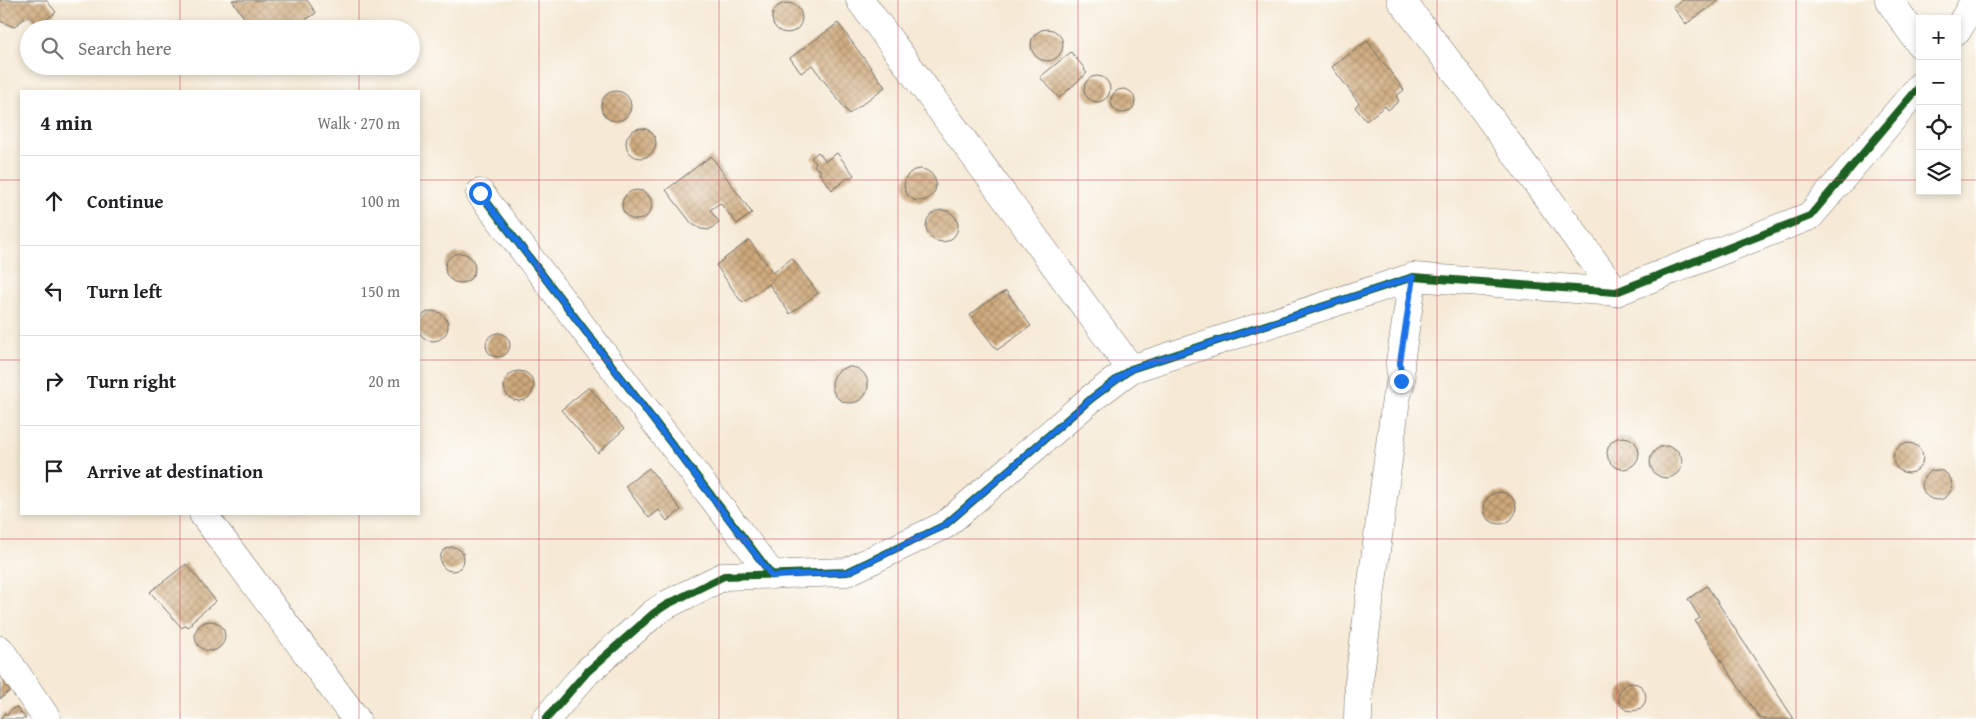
<!DOCTYPE html>
<meta charset="utf-8">
<style>
:root{--surface:#fff;--page:#f2f2f2;--text:#202124;--muted:#757577;--line:#e0e0e0}
body{margin:0;font-family:"Gentium Book Plus",serif;background:var(--page);color:var(--text)}
.controls{position:absolute;right:15px;top:15px;display:grid;overflow:hidden;border-radius:0px;box-shadow:0 2px 8px #0003}
.controls button{width:45px;height:45px;display:grid;place-items:center;padding:0;border:0;border-bottom:1px solid var(--line);background:var(--surface);color:var(--text);font:25px sans-serif}
.stop{position:absolute;width:15px;height:15px;margin:-11px;border:4px solid #1a73e8;border-radius:50%;background:#fff}
.stop.end{background:#1a73e8;border-color:#fff;box-shadow:0 1px 5px #0008}
.list{margin:0;padding:0;list-style:none}
h2{display:flex;justify-content:space-between;align-items:center;height:65px;margin:0;padding:0 20px;font-size:21px}
h2 small{font-size:16px;font-weight:400;color:var(--muted)}
.list li{display:grid;grid-template-columns:32px 1fr auto;gap:15px;align-items:center;box-sizing:border-box;height:90px;padding:0 20px;border-top:1px solid var(--line)}
.list b{display:block;font-size:19px;white-space:nowrap}
.list em{font-size:16px;font-style:normal;color:var(--muted)}
.icon{flex:none;width:28px;height:28px;fill:none;stroke:currentColor;stroke-width:2;stroke-linecap:round;stroke-linejoin:round}
.map{position:relative;flex:none;width:1976px;height:719px;overflow:hidden}
.search{position:absolute;background:var(--surface);box-shadow:0 2px 8px #0003;left:20px;top:20px;width:400px;height:55px;display:flex;align-items:center;gap:12px;box-sizing:border-box;padding:0 18px;border-radius:28px;color:var(--muted);font-size:19px}
.panel{position:absolute;background:var(--surface);box-shadow:0 2px 8px #0003;left:20px;top:90px;width:400px;height:425px;border-radius:0px}
.map>svg:first-child{display:block}
.building{fill:url(#building-cross-hatch)}
.lines{fill:none;stroke-linecap:round;stroke-linejoin:round}
.minor-casing{stroke:#726e66;stroke-width:29}
.minor{stroke:#fff;stroke-width:28}
.cycleway-casing{stroke:#fdfcf7;stroke-width:11}
.cycleway{stroke:#1b5e20;stroke-width:8}
.route{stroke:#1a73e8;stroke-width:6}
.grid{fill:none;stroke:#d1495b;stroke-width:1;stroke-opacity:0.55}
</style>
<div class="map">
<svg width="1976" height="719" viewBox="0 0 1976 719">
<defs>
<pattern id="building-cross-hatch" width="8" height="8" patternUnits="userSpaceOnUse" patternTransform="scale(1.25)"><rect width="8" height="8" fill="#cea87a"/><path d="M0 0l8 8M0 8l8-8" fill="none" stroke="#a78964"/></pattern>
</defs>
<rect width="100%" height="100%" fill="#fdfcf7"/>
<filter id="ink" filterUnits="userSpaceOnUse"><feTurbulence type="fractalNoise" baseFrequency=".02" numOctaves="2"/><feDisplacementMap in="SourceGraphic" scale="10" xChannelSelector="R" yChannelSelector="G"/><feConvolveMatrix kernelMatrix="1 2 1 2 8 2 1 2 1" color-interpolation-filters="sRGB"/></filter>
<filter id="wash" filterUnits="userSpaceOnUse"><feTurbulence type="fractalNoise" baseFrequency=".0096" numOctaves="4" result="noise"/><feDisplacementMap in="SourceGraphic" scale="20" xChannelSelector="R" yChannelSelector="G"/><feGaussianBlur stdDeviation="1.12" result="paint"/><feColorMatrix in="noise" values="0 0 0 0 0 0 0 0 0 0 0 0 0 0 0 0 0 1.4 0 .05"/><feComposite in="paint" operator="in"/></filter>
<g filter="url(#wash)">
<rect width="100%" height="100%" fill="#f6e9d5"/>
<g id="blocks">
<g class="building">
<path d="M 0,0 L 46,0 L 56,12 L 38,26 L 29,15 L 14,27 L 0,21 Z"/>
<path d="M 232,0 L 307,0 L 316,13 L 291,29 L 252,29 Z"/>
<path d="M 1683,0 L 1720,0 L 1686,24 L 1673,7 Z"/>
<circle cx="787" cy="18" r="15"/>
<path d="M 838,23 L 885,87 L 849,114 L 812,65 L 801,73 L 790,58 Z"/>
<circle cx="1047" cy="45" r="16"/>
<path d="M 1367,41 L 1404,90 L 1396,96 L 1399,101 L 1388,110 L 1385,106 L 1366,121 L 1355,107 L 1359,103 L 1332,67 Z"/>
<path d="M 1071,52 L 1085,69 L 1084,70 L 1087,73 L 1059,98 L 1040,77 Z"/>
<circle cx="1097" cy="89" r="13"/>
<circle cx="1123" cy="101" r="12"/>
<circle cx="616" cy="106" r="15"/>
<circle cx="641" cy="143" r="15"/>
<path d="M 818,152 L 826,161 L 837,153 L 854,175 L 850,178 L 849,177 L 832,190 L 819,173 L 821,171 L 820,169 L 818,170 L 814,165 L 816,163 L 811,158 Z"/>
<path d="M 711,156 L 752,213 L 737,224 L 720,203 L 710,210 L 719,222 L 709,230 L 701,229 L 692,224 L 666,190 Z"/>
<circle cx="920" cy="185" r="16"/>
<circle cx="637" cy="205" r="15"/>
<circle cx="942" cy="226" r="16"/>
<path d="M 749,240 L 773,273 L 792,258 L 818,293 L 790,314 L 769,284 L 744,302 L 740,300 L 716,265 Z"/>
<circle cx="460" cy="268" r="15"/>
<path d="M 1006,291 L 1031,326 L 997,350 L 970,315 L 987,302 Z"/>
<circle cx="433" cy="326" r="15"/>
<circle cx="498" cy="345" r="12"/>
<circle cx="850" cy="385" r="18"/>
<circle cx="519" cy="386" r="15"/>
<path d="M 589,387 L 624,429 L 598,453 L 561,410 Z"/>
<circle cx="1623" cy="453" r="16"/>
<circle cx="1908" cy="458" r="15"/>
<circle cx="1666" cy="462" r="16"/>
<path d="M 649,468 L 681,510 L 667,521 L 659,510 L 649,518 L 625,486 Z"/>
<circle cx="1937" cy="485" r="15"/>
<circle cx="1500" cy="508" r="16"/>
<circle cx="452" cy="559" r="12"/>
<path d="M 186,564 L 216,601 L 191,622 L 192,624 L 188,627 L 186,625 L 182,628 L 150,592 Z"/>
<path d="M 1707,586 L 1794,719 L 1760,719 L 1695,621 L 1700,618 L 1688,599 Z"/>
<circle cx="210" cy="636" r="15"/>
<path d="M 0,674 L 12,689 L 0,699 Z"/>
<circle cx="1632" cy="697" r="14"/>
<path d="M 16,707 L 26,719 L 0,719 L 5,713 L 7,715 L 13,708 L 14,709 Z"/>
</g>
</g>
</g>
<g filter="url(#ink)">
<use href="#blocks" fill-opacity="0" stroke="#726e66" stroke-width="1"/>
<g class="lines">
<defs>
<g id="minor">
<path d="M 860,0 L 1131,369"/>
<path d="M 1401,0 L 1457,73 L 1616,292"/>
<path d="M 1889,0 L 1920,44"/>
<path d="M 1957,31 L 1975,0"/>
<path d="M 480,193 L 772,575"/>
<path d="M 203,514 L 356,719"/>
<path d="M 0,650 L 47,719"/>
<path d="M 546,719 L 587,672 L 654,613 L 666,605 L 724,576 L 847,572 L 945,525 L 1092,398 L 1131,369 L 1413,277 L 1616,292 L 1810,216 L 1920,86"/>
<path d="M 1358,719 L 1359,681 L 1396,399 L 1401,381 L 1400,362 L 1413,277"/>
</g>
</defs>
<use href="#minor" class="minor-casing"/>
<use href="#minor" class="minor"/>
<defs>
<g id="cycleway">
<path d="M 480,193 L 772,575"/>
<path d="M 546,719 L 587,672 L 654,613 L 666,605 L 724,576 L 847,572 L 945,525 L 1092,398 L 1131,369 L 1413,277 L 1616,292 L 1810,216 L 1920,86"/>
</g>
</defs>
<use href="#cycleway" class="cycleway-casing"/>
<use href="#cycleway" class="cycleway"/>
</g>
</g>
<g class="lines" filter="url(#ink)">
<path class="route" d="M 480,193 L 772,576 L 848,572 L 945,525 L 1092,398 L 1131,369 L 1413,277 L 1400,362 L 1401,381"/>
</g>
<path class="grid" d="M 180,0 L 180,29M 359,0 L 359,29M 539,0 L 539,719M 719,0 L 719,719M 898,0 L 898,719M 1078,0 L 1078,719M 1257,0 L 1257,719M 1437,0 L 1437,719M 1617,0 L 1617,719M 1796,0 L 1796,719M 180,66 L 180,91M 359,66 L 359,91M 0,180 L 21,180M 419,180 L 1920,180M 1957,180 L 1976,180M 0,360 L 21,360M 419,360 L 1976,360M 180,514 L 180,719M 359,514 L 359,719M 0,539 L 1976,539"/>
</svg>
<div class="controls">
<button>+</button>
<button>−</button>
<button><svg class="icon" aria-label="locate" viewBox="0 0 24 24"><circle cx="12" cy="12" r="6"/><path d="M12 2v4M12 18v4M2 12h4M18 12h4"/></svg></button>
<button><svg class="icon" aria-label="layers" viewBox="0 0 24 24"><path d="M12 4l9 5-9 5-9-5zM3 14l9 5 9-5"/></svg></button>
</div>
<div class="stop" style="left:480px;top:193px"></div>
<div class="stop end" style="left:1401px;top:381px"></div>
<div class="search"><svg class="icon" aria-label="search" viewBox="0 0 24 24"><circle cx="10" cy="10" r="6"/><path d="M15 15l6 6"/></svg>Search here</div>
<section class="panel">
<h2>4 min<small>Walk · 270 m</small></h2>
<ul class="list">
<li><svg class="icon" aria-label="ahead" viewBox="0 0 24 24"><path d="M12 20V5M6 11l6-6 6 6"/></svg><div><b>Continue</b></div><em>100 m</em></li>
<li><svg class="icon" aria-label="left" viewBox="0 0 24 24"><path d="M17 20v-9H6M10 6l-5 5 5 5"/></svg><div><b>Turn left</b></div><em>150 m</em></li>
<li><svg class="icon" aria-label="right" viewBox="0 0 24 24"><path d="M7 20v-9h11M14 6l5 5-5 5"/></svg><div><b>Turn right</b></div><em>20 m</em></li>
<li><svg class="icon" aria-label="arrive" viewBox="0 0 24 24"><path d="M6 21V4h12l-3 4 3 4H6"/></svg><div><b>Arrive at destination</b></div></li>
</ul>
</section>
</div>
